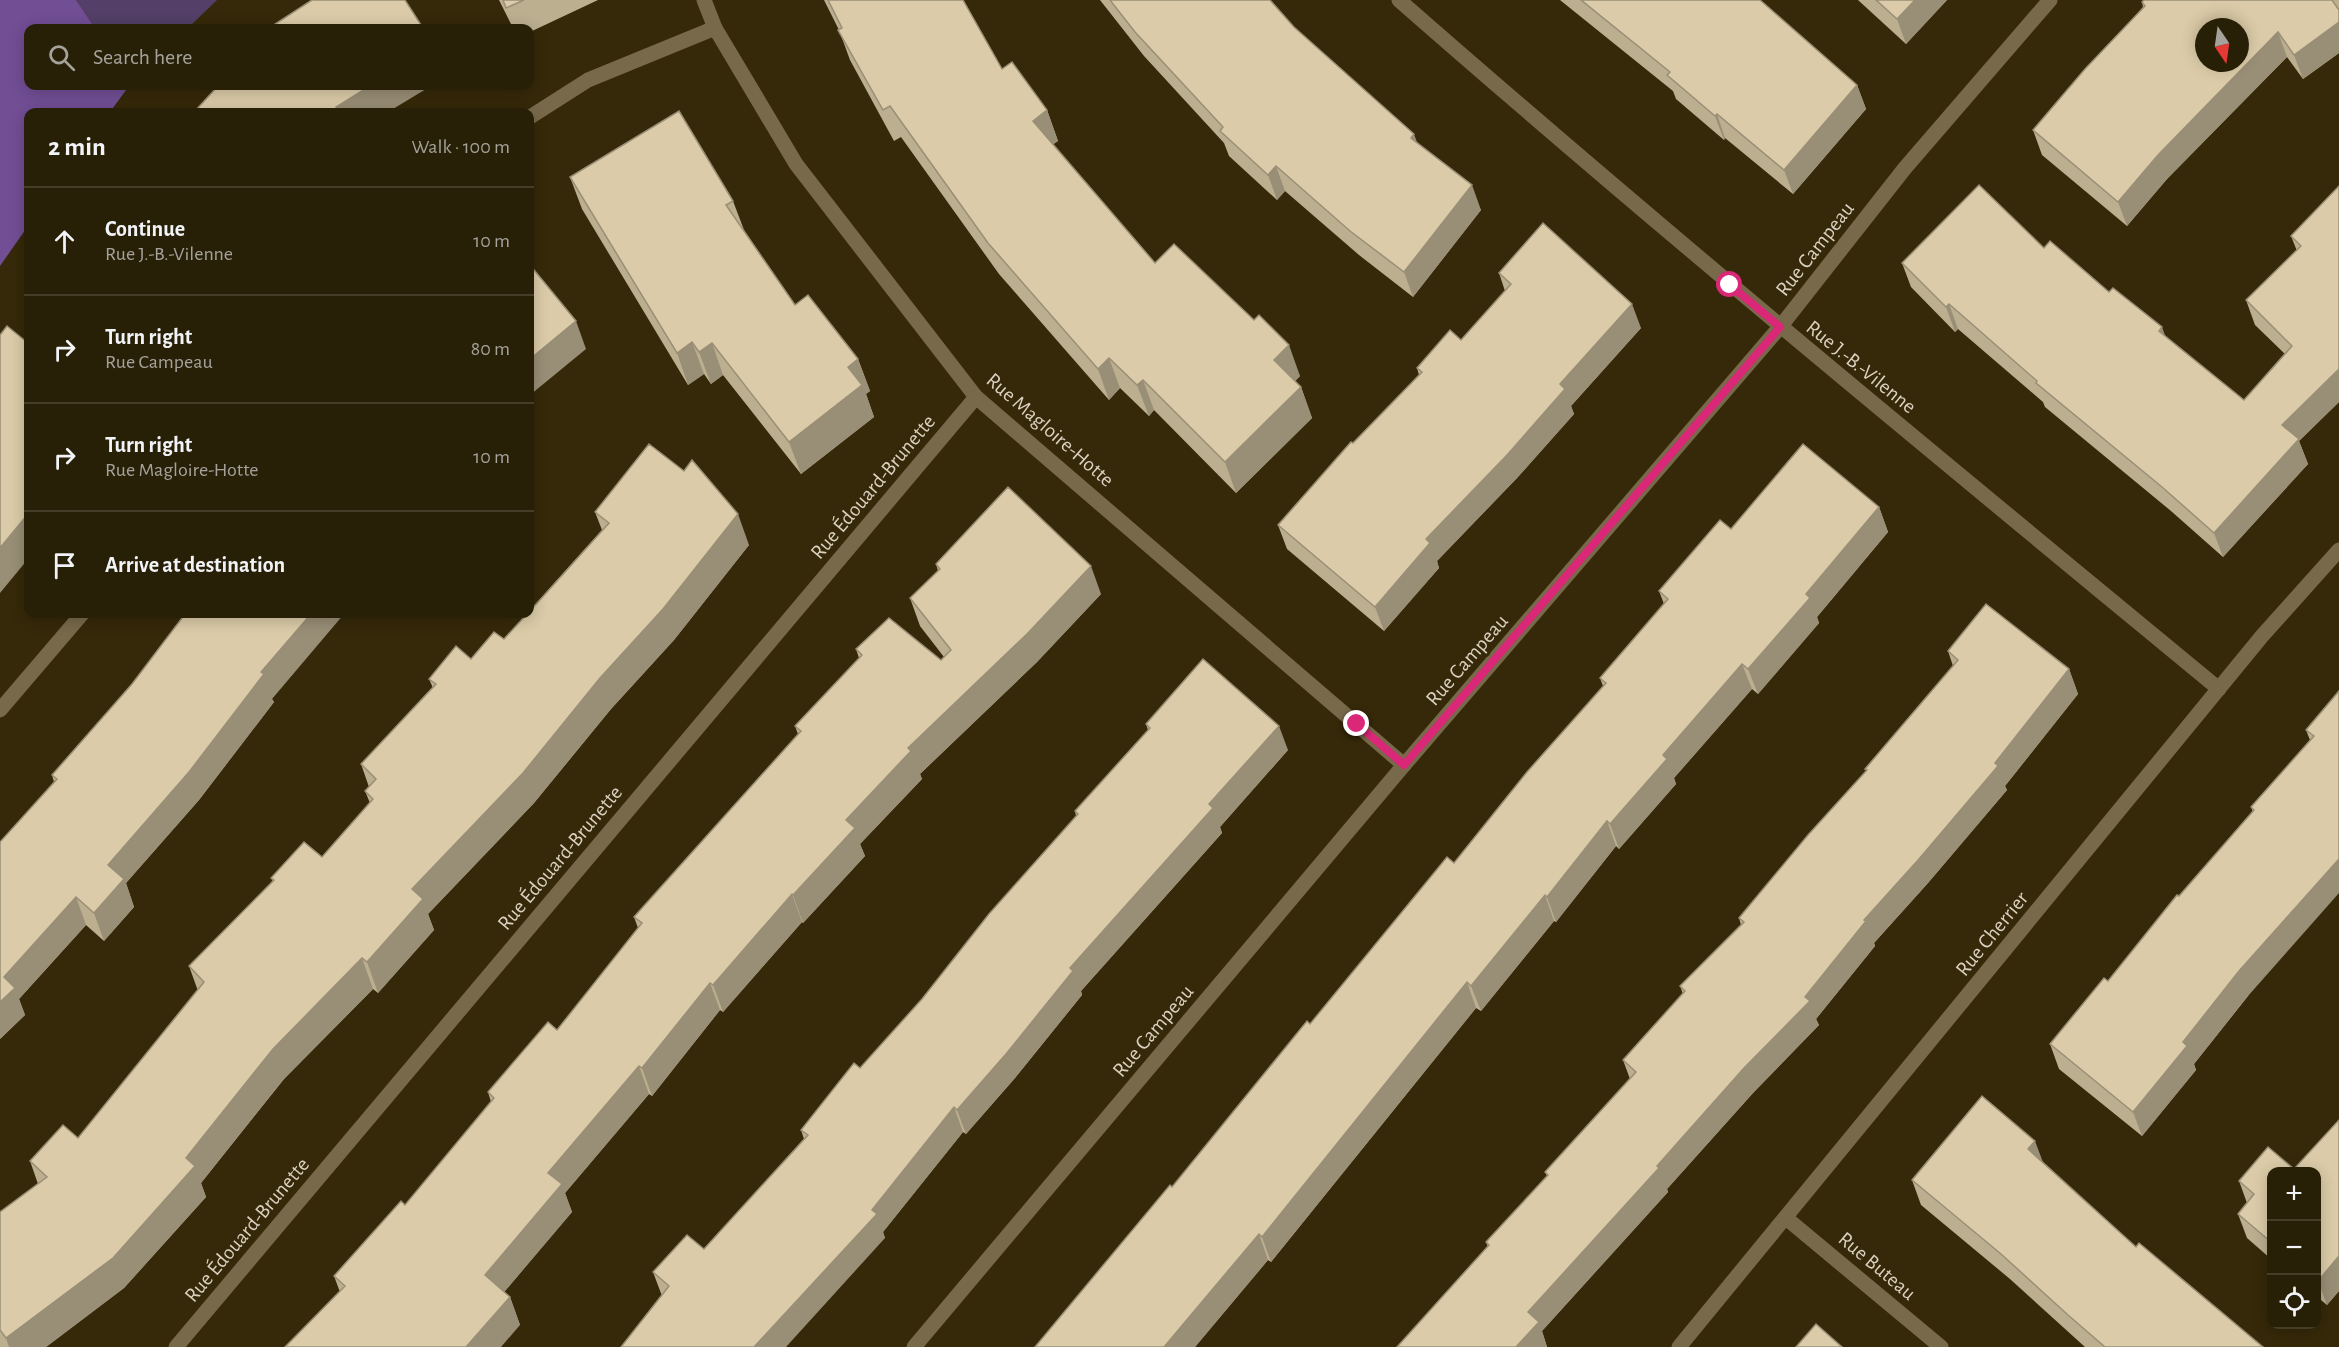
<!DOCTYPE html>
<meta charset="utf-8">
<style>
:root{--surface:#281f07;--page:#342c15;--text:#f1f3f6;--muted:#a5a29b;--line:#443d28}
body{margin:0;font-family:"Alegreya Sans",sans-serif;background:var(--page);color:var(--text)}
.controls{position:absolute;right:18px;bottom:18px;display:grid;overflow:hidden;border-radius:12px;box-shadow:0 3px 15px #0003}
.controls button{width:54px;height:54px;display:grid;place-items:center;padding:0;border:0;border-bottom:2px solid var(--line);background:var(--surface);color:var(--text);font:30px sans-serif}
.compass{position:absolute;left:2195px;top:18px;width:54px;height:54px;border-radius:50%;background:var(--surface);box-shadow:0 3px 15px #0003;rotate:167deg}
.stop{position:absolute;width:18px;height:18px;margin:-14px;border:4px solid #db2777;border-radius:50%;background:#fff}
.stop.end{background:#db2777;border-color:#fff;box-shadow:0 2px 6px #0008}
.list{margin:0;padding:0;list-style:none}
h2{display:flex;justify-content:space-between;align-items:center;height:78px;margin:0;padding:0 24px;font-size:26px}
h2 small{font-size:20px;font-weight:400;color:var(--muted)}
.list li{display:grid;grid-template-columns:39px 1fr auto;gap:18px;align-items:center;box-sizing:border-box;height:108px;padding:0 24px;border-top:2px solid var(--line)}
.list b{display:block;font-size:22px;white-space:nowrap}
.list p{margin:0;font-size:20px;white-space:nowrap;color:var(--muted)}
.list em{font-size:20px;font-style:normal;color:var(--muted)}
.icon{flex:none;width:33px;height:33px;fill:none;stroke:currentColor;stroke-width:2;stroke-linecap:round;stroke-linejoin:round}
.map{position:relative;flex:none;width:2339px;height:1347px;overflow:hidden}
.search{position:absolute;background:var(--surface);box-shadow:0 3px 15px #0003;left:24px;top:24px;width:510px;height:66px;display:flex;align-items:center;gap:15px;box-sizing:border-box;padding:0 21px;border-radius:12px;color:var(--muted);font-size:22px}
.panel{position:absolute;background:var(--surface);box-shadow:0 3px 15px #0003;left:24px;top:108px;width:510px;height:510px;border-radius:12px}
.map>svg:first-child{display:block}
.green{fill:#533f67}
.forest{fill:#724e95}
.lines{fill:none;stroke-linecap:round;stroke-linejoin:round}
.street{stroke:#78694a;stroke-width:15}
.wall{fill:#bcaf90}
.shaded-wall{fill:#998e76}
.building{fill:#dbcba8;stroke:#998e76;stroke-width:1.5;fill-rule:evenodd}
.route{stroke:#db2777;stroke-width:8}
.labels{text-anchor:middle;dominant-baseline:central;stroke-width:6;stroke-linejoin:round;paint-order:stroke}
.street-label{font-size:21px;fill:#dad1c0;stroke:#362909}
</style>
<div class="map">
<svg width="2339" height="1347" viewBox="0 0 2339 1347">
<rect width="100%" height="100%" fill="#362909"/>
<path class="green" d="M 76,0 L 217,0 L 188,28 L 95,28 Z"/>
<path class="forest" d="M 0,0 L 76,0 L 95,28 L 28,28 L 28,86 L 129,86 L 110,112 L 28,112 L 28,226 L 0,266 Z"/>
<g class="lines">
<g class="street">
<path d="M 704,0 L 715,28 L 796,164 L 976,397 L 1404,765"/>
<path d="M 1399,0 C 1667,235 1944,462 2219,689"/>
<path d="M 530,117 L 588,80 L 715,28"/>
<path d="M 0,710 L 82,614"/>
<path d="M 1786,1218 L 1941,1347"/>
<path d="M 176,1347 L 976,397"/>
<path d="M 914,1347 L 1404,765 L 1780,327 L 1905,168 L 2050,0"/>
<path d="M 1679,1347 L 2262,636 L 2339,550"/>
</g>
</g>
<g class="wall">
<path d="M 499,0 L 598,0 L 530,32 L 530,28 L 513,28 Z"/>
<path d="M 824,0 L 963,0 L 1002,69 L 1047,110 L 1058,141 L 1053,144 L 1155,263 L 1300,376 L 1295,381 L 1301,387 L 1312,418 L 1236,493 L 1154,410 L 1149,416 L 1120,388 L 1109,400 L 999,274 L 901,137 L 894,141 L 850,60 L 839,30 Z"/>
<path d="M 1100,0 L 1270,0 L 1294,27 L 1418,144 L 1481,210 L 1413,297 L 1359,255 L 1285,191 L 1277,200 L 1229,156 L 1224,143 L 1144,56 Z"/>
<path d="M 1560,0 L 1760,0 L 1857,85 L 1866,109 L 1793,194 L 1725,138 L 1724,140 L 1676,99 L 1673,91 Z"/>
<path d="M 1858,0 L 1947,0 L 1906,44 Z"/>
<path d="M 2144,0 L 2339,0 L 2339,53 L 2303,79 L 2287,57 L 2167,179 L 2127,226 L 2042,155 L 2033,130 L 2143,7 L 2142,2 Z"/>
<path d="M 570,177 L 733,201 L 744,230 L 795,305 L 858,359 L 870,391 L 866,394 L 874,417 L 801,474 L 723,375 L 711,384 L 704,374 L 688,385 L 582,209 Z"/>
<path d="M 2339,186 L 2339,402 L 2299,441 L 2308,464 L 2223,557 L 2171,511 L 2045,407 L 2043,402 L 1958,329 L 1955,332 L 1911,287 L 1902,263 L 2044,248 L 2109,292 L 2244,400 L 2285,354 L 2255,325 L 2246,300 L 2297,251 L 2291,236 Z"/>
<path d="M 1499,273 L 1641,328 L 1571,406 L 1574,414 L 1517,478 L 1437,561 L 1439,568 L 1384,631 L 1287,549 L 1278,525 L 1419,375 L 1417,368 L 1461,340 L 1505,291 Z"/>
<path d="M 1879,507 L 1888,532 L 1817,617 L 1819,623 L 1758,694 L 1752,689 L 1674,778 L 1676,784 L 1619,849 L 1616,846 L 1556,922 L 1554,921 L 1481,1011 L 1476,1008 L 1271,1262 L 1268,1260 L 1195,1347 L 1035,1347 L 1172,1187 L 1310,1024 L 1454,863 L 1603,686 L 1600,678 L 1664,604 L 1659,591 L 1731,529 Z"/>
<path d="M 595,512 L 749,545 L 674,640 L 611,709 L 534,803 L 428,914 L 434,930 L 378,993 L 373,989 L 284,1079 L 201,1183 L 206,1197 L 124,1288 L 46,1347 L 0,1347 L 0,1212 L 38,1184 L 30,1161 L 78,1138 L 198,991 L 189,966 L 273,882 L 271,878 L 322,857 L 370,803 L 365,791 L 369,787 L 361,764 L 433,688 L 429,679 L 471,659 L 504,639 L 602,530 Z"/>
<path d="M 936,564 L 1101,594 L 1037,662 L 920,774 L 922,779 L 860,844 L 865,856 L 803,923 L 802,922 L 723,1012 L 720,1010 L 652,1096 L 649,1094 L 565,1193 L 572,1212 L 504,1292 L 510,1297 L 520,1325 L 340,1292 L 334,1276 L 405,1205 L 491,1102 L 488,1092 L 557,1030 L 638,928 L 634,917 L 798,734 L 795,726 L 859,658 L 856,649 L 941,660 L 944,657 L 920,626 L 910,598 L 938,571 Z"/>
<path d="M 1948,651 L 2069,669 L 2078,694 L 2005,786 L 2007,790 L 1928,883 L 1874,943 L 1875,946 L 1816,1019 L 1819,1025 L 1753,1093 L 1667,1189 L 1668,1192 L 1542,1331 L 1547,1347 L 1397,1347 L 1488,1247 L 1486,1242 L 1547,1176 L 1545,1172 L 1630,1079 L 1623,1060 L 1683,994 L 1680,986 L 1741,925 L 1739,918 L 1866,771 L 1865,769 L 1953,666 Z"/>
<path d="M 2339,691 L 2248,996 L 2194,1064 L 2196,1070 L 2142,1136 L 2059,1069 L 2050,1044 L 2108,981 L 2179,896 L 2253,812 L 2251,807 L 2310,740 L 2306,730 Z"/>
<path d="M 272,699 L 274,702 L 199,800 L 126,883 L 134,907 L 104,941 L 86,925 L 19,999 L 25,1015 L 0,1039 L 54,782 L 52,775 Z"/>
<path d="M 1146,724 L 1288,750 L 1220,827 L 1222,833 L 1081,991 L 1082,995 L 1015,1078 L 966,1134 L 963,1132 L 883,1232 L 885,1238 L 662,1296 L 653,1272 L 704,1249 L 804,1139 L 801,1130 L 860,1068 L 922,999 L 1076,816 L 1075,811 L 1148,730 Z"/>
<path d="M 2339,1120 L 2339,1291 L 2327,1305 L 2316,1296 L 2316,1172 L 2271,1172 L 2271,1259 L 2247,1238 L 2238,1214 L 2247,1203 L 2239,1181 L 2268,1147 L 2294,1169 Z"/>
<path d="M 2043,1163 L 2136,1247 L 2263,1347 L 2085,1347 L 2010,1279 L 1921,1205 L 1912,1180 Z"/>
</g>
<g class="shaded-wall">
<path d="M 1915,0 L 1947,0 L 1906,44 L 1897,19 Z"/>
<path d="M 2339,22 L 2339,53 L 2303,79 L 2294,55 Z"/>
<path d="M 2278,32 L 2287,57 L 2167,179 L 2127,226 L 2118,202 L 2158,155 Z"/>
<path d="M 1857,85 L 1866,109 L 1793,194 L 1784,170 Z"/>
<path d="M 370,86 L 431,86 L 388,112 L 338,112 L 336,107 Z"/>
<path d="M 1047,110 L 1058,141 L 1044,151 L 1033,121 Z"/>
<path d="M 1717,114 L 1725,138 L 1724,140 L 1715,116 Z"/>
<path d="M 1414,134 L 1423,159 L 1411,138 Z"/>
<path d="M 1276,166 L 1285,191 L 1277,200 L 1268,175 Z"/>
<path d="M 1472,185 L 1481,210 L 1413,297 L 1404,272 Z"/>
<path d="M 1632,304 L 1641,328 L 1571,406 L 1574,414 L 1517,478 L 1437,561 L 1439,568 L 1384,631 L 1375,607 L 1426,539 L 1560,384 Z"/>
<path d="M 1949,304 L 1958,329 L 1955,332 L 1946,307 Z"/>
<path d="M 576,321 L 586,349 L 530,395 L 530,359 Z"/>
<path d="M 2162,327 L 2171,352 L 2159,331 Z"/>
<path d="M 692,342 L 704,374 L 688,385 L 677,353 Z"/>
<path d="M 712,343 L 723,375 L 711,384 L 699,352 Z"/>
<path d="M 1289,345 L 1300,376 L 1285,391 L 1274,360 Z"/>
<path d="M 1109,358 L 1120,388 L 1109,400 L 1098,369 Z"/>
<path d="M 858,359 L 870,391 L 866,394 L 874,417 L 801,474 L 789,442 L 848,367 Z"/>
<path d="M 2339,369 L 2339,402 L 2299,441 L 2308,464 L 2223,557 L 2214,533 L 2282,425 Z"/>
<path d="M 1143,380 L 1154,410 L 1149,416 L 1137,385 Z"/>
<path d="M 1301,387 L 1312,418 L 1236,493 L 1225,462 Z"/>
<path d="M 1879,507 L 1888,532 L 1817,617 L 1819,623 L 1758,694 L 1748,669 L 1806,594 Z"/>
<path d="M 28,514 L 28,559 L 0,593 L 0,548 Z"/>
<path d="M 738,514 L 749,545 L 674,640 L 611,709 L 534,803 L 428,914 L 434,930 L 378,993 L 367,962 L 412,889 L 600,678 Z"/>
<path d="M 1091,566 L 1101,594 L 1037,662 L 920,774 L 922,779 L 860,844 L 865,856 L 803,923 L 793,895 L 846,820 L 908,748 Z"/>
<path d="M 311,614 L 344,614 L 272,699 L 274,702 L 199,800 L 126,883 L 134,907 L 104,941 L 94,913 L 108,865 L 261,672 Z"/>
<path d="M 1742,664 L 1752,689 L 1674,778 L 1676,784 L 1619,849 L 1610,824 L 1663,755 Z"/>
<path d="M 2069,669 L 2078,694 L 2005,786 L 2007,790 L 1928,883 L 1874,943 L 1875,946 L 1816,1019 L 1819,1025 L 1753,1093 L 1667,1189 L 1668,1192 L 1542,1331 L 1547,1347 L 1516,1347 L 1528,1312 L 1805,997 L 1864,920 L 1995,763 Z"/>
<path d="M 1279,726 L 1288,750 L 1220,827 L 1222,833 L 1081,991 L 1082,995 L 1015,1078 L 966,1134 L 957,1110 L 1070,968 L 1209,804 Z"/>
<path d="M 1607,821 L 1616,846 L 1556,922 L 1547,897 Z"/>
<path d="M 2339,859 L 2339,893 L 2248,996 L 2194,1064 L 2196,1070 L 2142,1136 L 2133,1112 L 2183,1042 L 2239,971 Z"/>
<path d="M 792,894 L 802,922 L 723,1012 L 713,985 Z"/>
<path d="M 1545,895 L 1554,921 L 1481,1011 L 1471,986 Z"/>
<path d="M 76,897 L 86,925 L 19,999 L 25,1015 L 0,1039 L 0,1002 L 4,977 Z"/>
<path d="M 362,958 L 373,989 L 284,1079 L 201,1183 L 206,1197 L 124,1288 L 46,1347 L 9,1347 L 6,1338 L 186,1158 L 273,1049 Z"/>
<path d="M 1467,982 L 1476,1008 L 1271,1262 L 1262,1237 Z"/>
<path d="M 710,983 L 720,1010 L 652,1096 L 642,1068 Z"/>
<path d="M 639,1066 L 649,1094 L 565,1193 L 572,1212 L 495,1303 L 485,1275 L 548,1173 Z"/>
<path d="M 954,1107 L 963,1132 L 883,1232 L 885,1238 L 786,1347 L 754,1347 L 872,1210 Z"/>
<path d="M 2035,1141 L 2044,1165 L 2028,1149 Z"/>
<path d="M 1259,1234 L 1268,1260 L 1195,1347 L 1164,1347 Z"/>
<path d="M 2339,1256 L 2339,1291 L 2327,1305 L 2318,1281 Z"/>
<path d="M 510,1297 L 520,1325 L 501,1347 L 466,1347 Z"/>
</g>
<g class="building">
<path d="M 312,0 L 405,0 L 423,28 L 270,28 L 275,24 Z"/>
<path d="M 503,0 L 524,0 L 506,8 Z"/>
<path d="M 828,0 L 963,0 L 1002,69 L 1012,62 L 1047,110 L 1033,121 L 1155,263 L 1174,244 L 1254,320 L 1259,315 L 1289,345 L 1274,360 L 1301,387 L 1225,462 L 1143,380 L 1137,385 L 1109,358 L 1098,369 L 988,243 L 890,106 L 883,110 L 838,30 L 842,28 Z"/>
<path d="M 1110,0 L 1270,0 L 1294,27 L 1414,134 L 1411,138 L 1472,185 L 1404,272 L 1350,231 L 1276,166 L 1268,175 L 1220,131 L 1223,127 L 1135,32 Z"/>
<path d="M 1581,0 L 1760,0 L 1857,85 L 1784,170 L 1717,114 L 1715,116 L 1667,75 L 1670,72 Z"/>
<path d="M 1876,0 L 1915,0 L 1897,19 Z"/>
<path d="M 2144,0 L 2332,0 L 2339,10 L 2339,22 L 2294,55 L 2278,32 L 2158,155 L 2118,202 L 2033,130 L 2085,69 L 2145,6 L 2142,2 ZM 2204,27 L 2240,27 L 2240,63 L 2204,63 Z"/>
<path d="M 218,86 L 370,86 L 336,107 L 342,112 L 194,112 Z"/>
<path d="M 679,111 L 733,201 L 726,205 L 795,305 L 808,295 L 858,359 L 848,367 L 862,385 L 789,442 L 712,343 L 699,352 L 692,342 L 677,353 L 570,177 Z"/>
<path d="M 1979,185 L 2044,248 L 2050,241 L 2109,292 L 2113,288 L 2162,327 L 2159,331 L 2244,400 L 2292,346 L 2246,300 L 2301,246 L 2291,236 L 2339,186 L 2339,369 L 2282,425 L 2299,439 L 2214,533 L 2162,487 L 2036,383 L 2037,381 L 1949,304 L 1946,307 L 1902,263 Z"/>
<path d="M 1543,223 L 1632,304 L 1560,384 L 1565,389 L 1508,454 L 1426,539 L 1430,543 L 1375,607 L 1278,525 L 1351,442 L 1353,443 L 1422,372 L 1417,368 L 1450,330 L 1461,340 L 1511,284 L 1499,273 Z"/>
<path d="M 530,265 L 576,321 L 530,359 Z"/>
<path d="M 7,326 L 28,343 L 28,514 L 0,548 L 0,335 Z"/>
<path d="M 649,444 L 684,471 L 692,460 L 738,514 L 663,609 L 600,678 L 523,773 L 412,889 L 423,899 L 367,962 L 362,958 L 273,1049 L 186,1158 L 195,1166 L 113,1258 L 6,1338 L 0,1330 L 0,1212 L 47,1177 L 30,1161 L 63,1125 L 78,1138 L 204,982 L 189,966 L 274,880 L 271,878 L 304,842 L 322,857 L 373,799 L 365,791 L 376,779 L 361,764 L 436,684 L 429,679 L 456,646 L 471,659 L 494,632 L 504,639 L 527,614 L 530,614 L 530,611 L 609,523 L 595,512 Z"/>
<path d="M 1803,444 L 1879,507 L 1806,594 L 1810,598 L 1748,669 L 1742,664 L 1663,755 L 1667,759 L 1610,824 L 1607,821 L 1547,897 L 1545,895 L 1471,986 L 1467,982 L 1262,1237 L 1259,1234 L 1164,1347 L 1035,1347 L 1170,1185 L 1172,1187 L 1307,1021 L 1310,1024 L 1447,857 L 1454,863 L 1527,772 L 1606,683 L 1600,678 L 1668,599 L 1659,591 L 1720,520 L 1731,529 Z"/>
<path d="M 1008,487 L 1091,566 L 1027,634 L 908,748 L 911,751 L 846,820 L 855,828 L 793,895 L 792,894 L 713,985 L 710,983 L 642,1068 L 639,1066 L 548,1173 L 562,1184 L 485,1275 L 510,1297 L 466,1347 L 285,1347 L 345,1286 L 334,1276 L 401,1201 L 405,1205 L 494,1098 L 488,1092 L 548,1022 L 557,1030 L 642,923 L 634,917 L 801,731 L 795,726 L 862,655 L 856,649 L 889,618 L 941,660 L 951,650 L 910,598 L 940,569 L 936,564 Z"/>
<path d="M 1986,604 L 2069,669 L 1995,763 L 1998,766 L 1919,859 L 1864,920 L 1866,921 L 1805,997 L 1810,1001 L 1744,1068 L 1657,1166 L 1659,1168 L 1528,1312 L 1539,1322 L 1516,1347 L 1397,1347 L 1489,1245 L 1486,1242 L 1548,1175 L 1545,1172 L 1636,1072 L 1623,1060 L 1685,991 L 1680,986 L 1744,922 L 1739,918 L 1808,835 L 1867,770 L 1865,769 L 1958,660 L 1948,651 Z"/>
<path d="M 185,614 L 311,614 L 261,672 L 264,674 L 189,772 L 108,865 L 124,879 L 94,913 L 76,897 L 4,977 L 15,988 L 0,1002 L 0,842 L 57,779 L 52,775 L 132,684 Z"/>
<path d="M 1203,659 L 1279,726 L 1209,804 L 1213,808 L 1070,968 L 1073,971 L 1006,1054 L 957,1110 L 954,1107 L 872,1210 L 877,1214 L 754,1347 L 621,1347 L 669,1286 L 653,1272 L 687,1235 L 704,1249 L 808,1135 L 801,1130 L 854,1063 L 860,1068 L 922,999 L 989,914 L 1078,814 L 1075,811 L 1150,728 L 1146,724 Z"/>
<path d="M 2339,691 L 2339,859 L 2239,971 L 2183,1042 L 2187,1046 L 2133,1112 L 2050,1044 L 2104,978 L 2108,981 L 2177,895 L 2179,896 L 2254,810 L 2251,807 L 2314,736 L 2306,730 Z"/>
<path d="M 1982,1096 L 2035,1141 L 2028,1149 L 2136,1247 L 2139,1243 L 2263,1347 L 2105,1347 L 2068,1315 L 2001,1254 L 1912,1180 Z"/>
<path d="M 2339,1120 L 2339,1256 L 2318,1281 L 2316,1279 L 2316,1172 L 2271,1172 L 2271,1242 L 2238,1214 L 2254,1194 L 2239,1181 L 2268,1147 L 2294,1169 Z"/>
<path d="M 1816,1324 L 1842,1347 L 1796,1347 Z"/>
</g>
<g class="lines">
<path class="route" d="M 1357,724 L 1404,765 L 1780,327 L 1730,285"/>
</g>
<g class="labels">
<g class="street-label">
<text transform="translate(1815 249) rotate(-52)">Rue Campeau</text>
<text transform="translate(1861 367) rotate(39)">Rue J.-B.-Vilenne</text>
<text transform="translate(1050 430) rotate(41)">Rue Magloire-Hotte</text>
<text transform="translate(873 487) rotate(-50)">Rue Édouard-Brunette</text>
<text transform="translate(1467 660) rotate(-49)">Rue Campeau</text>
<text transform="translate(560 858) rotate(-50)">Rue Édouard-Brunette</text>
<text transform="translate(1992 934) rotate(-51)">Rue Cherrier</text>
<text transform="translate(1153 1031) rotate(-50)">Rue Campeau</text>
<text transform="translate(247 1230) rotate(-50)">Rue Édouard-Brunette</text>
<text transform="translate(1877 1266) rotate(40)">Rue Buteau</text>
</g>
</g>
</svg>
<div class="controls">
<button>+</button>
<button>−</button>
<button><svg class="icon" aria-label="locate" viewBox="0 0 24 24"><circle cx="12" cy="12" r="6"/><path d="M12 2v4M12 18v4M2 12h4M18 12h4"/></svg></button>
</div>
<svg class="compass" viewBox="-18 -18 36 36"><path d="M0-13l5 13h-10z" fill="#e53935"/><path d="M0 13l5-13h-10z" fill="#a5a29b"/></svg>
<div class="stop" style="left:1730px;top:285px"></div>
<div class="stop end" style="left:1357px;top:724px"></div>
<div class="search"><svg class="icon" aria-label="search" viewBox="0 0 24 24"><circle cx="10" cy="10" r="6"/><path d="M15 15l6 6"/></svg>Search here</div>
<section class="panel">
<h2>2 min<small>Walk · 100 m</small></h2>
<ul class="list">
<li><svg class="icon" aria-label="ahead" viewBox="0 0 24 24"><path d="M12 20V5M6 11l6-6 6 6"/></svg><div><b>Continue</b><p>Rue J.-B.-Vilenne</p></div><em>10 m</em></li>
<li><svg class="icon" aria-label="right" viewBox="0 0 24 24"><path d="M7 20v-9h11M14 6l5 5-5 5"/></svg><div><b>Turn right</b><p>Rue Campeau</p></div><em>80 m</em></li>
<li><svg class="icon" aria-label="right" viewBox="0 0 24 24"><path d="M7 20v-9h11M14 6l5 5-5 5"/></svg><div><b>Turn right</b><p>Rue Magloire-Hotte</p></div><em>10 m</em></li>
<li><svg class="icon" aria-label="arrive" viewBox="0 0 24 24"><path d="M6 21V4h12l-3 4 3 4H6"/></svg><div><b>Arrive at destination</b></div></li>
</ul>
</section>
</div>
